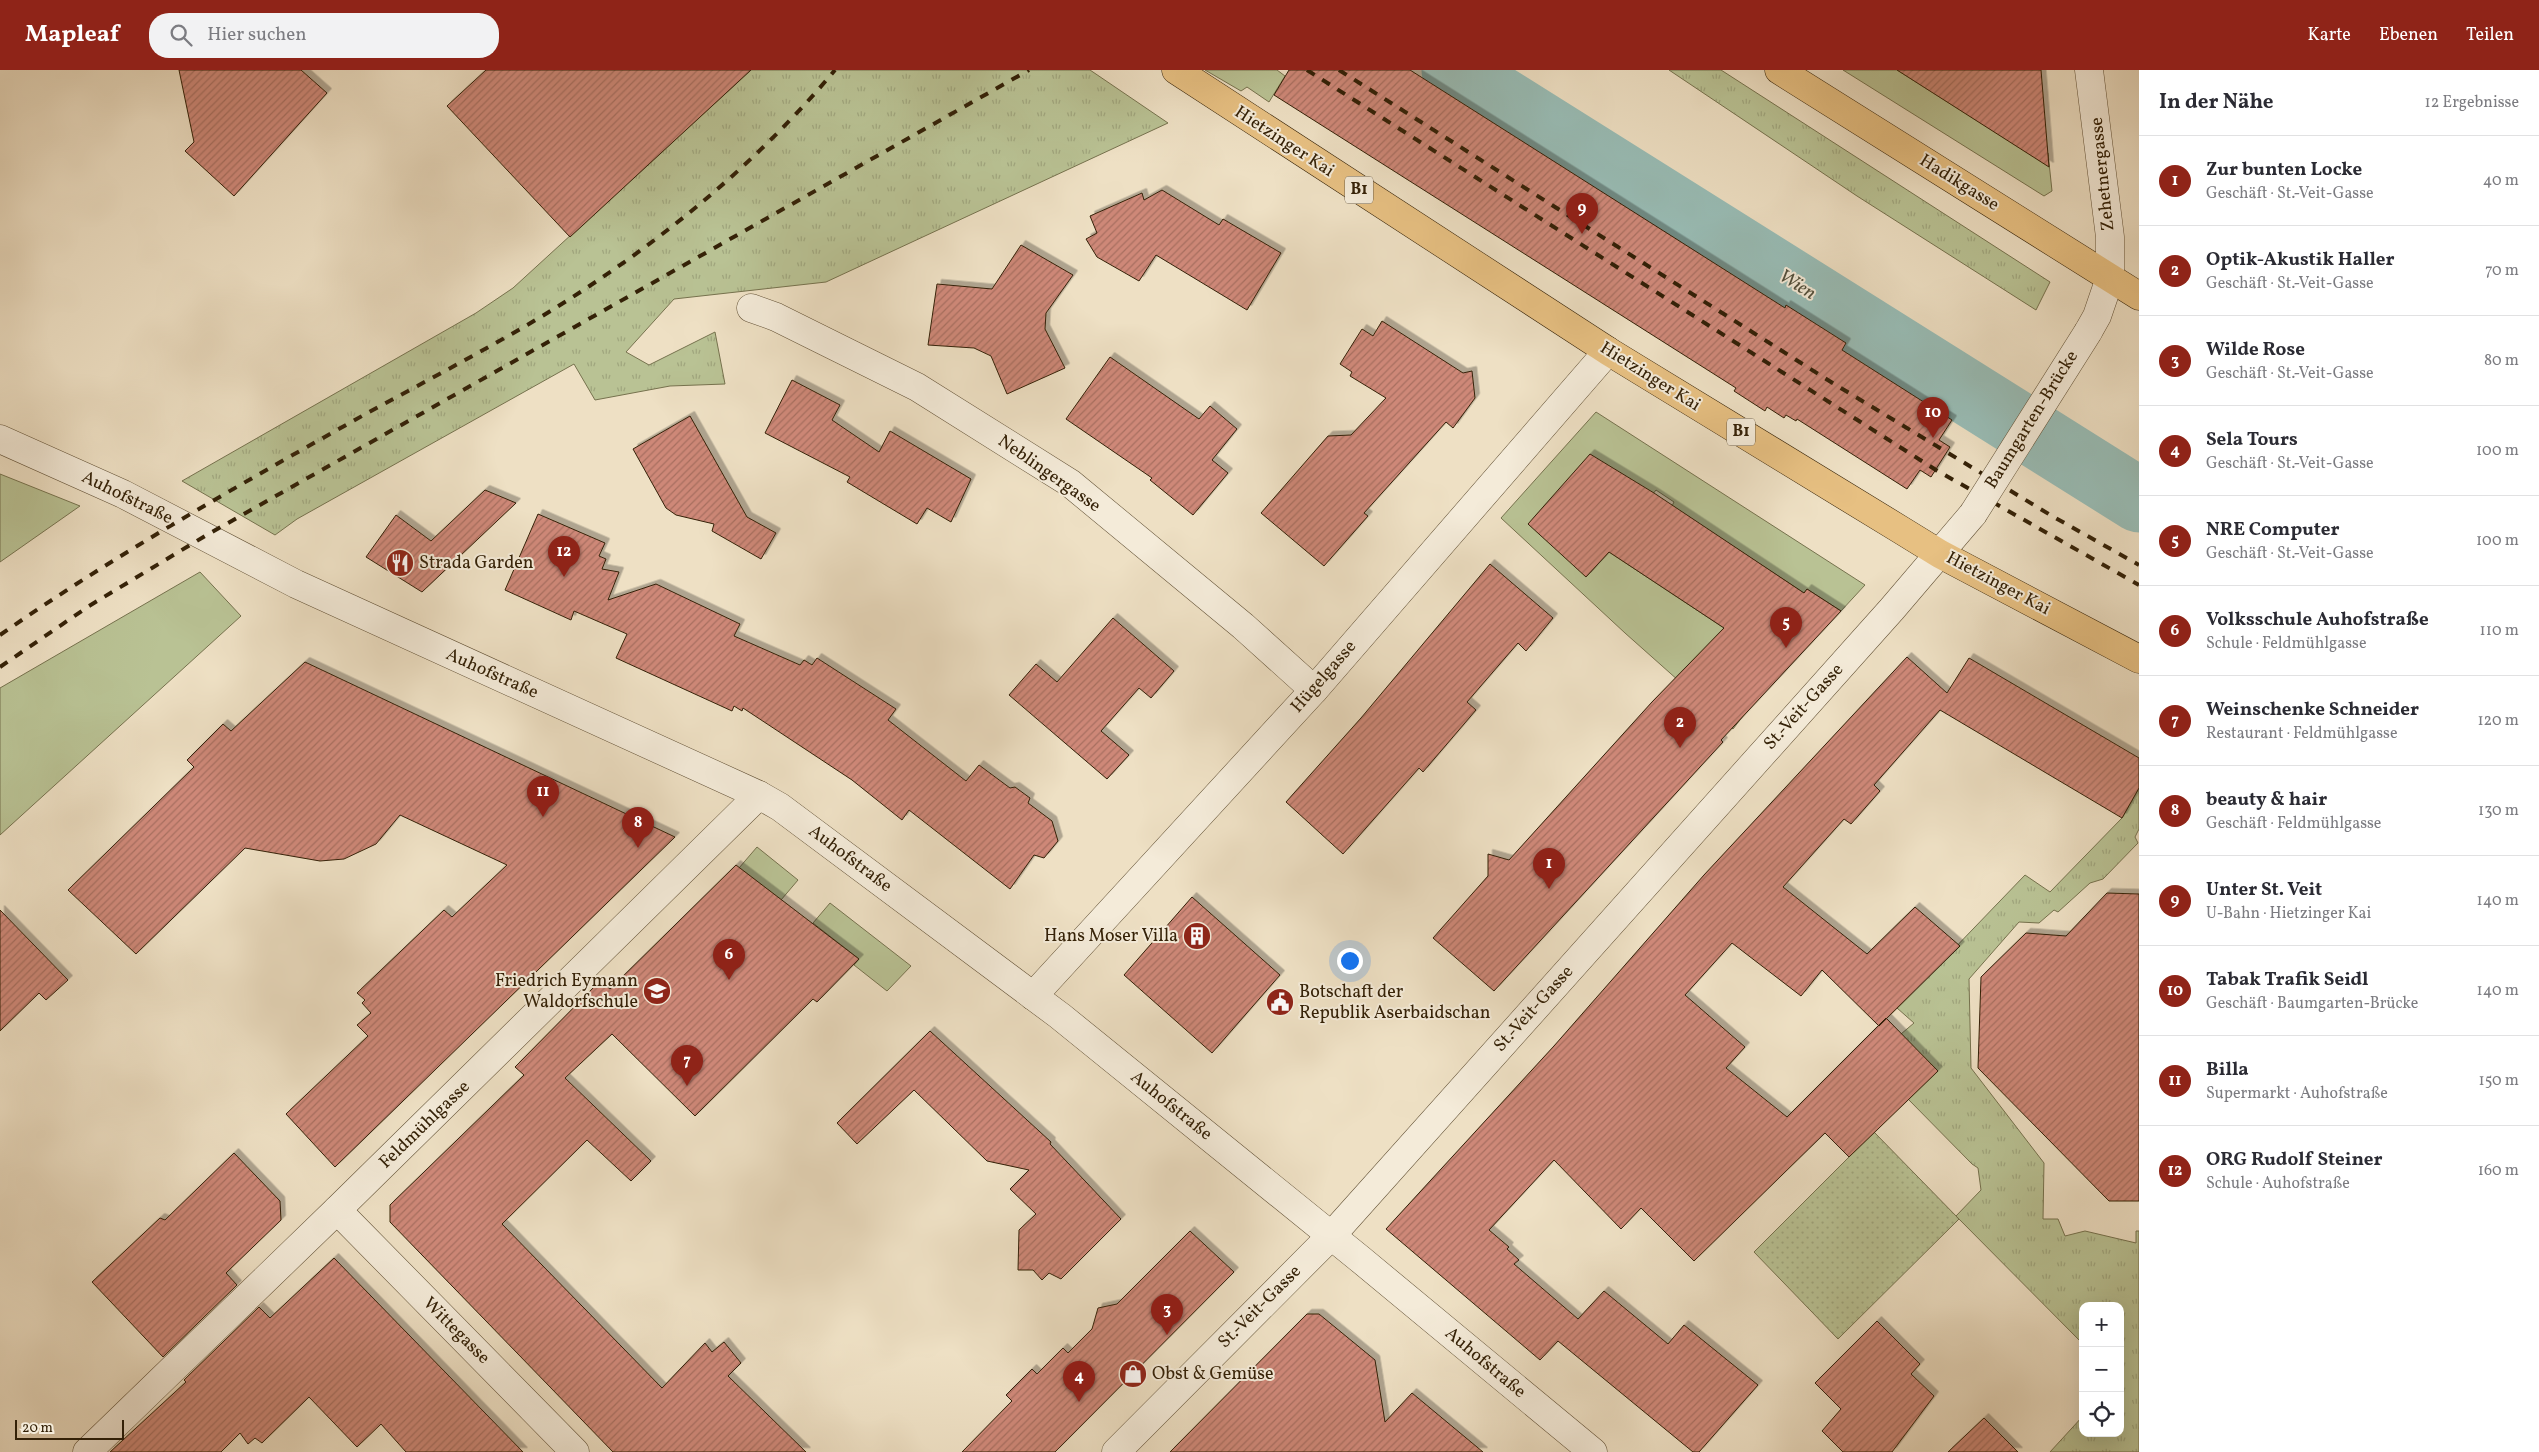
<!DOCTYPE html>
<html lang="de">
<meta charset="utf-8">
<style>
:root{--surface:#fff;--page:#f2f2f3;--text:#2b2b33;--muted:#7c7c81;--line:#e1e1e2;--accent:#8f2418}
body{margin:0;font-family:Vollkorn,serif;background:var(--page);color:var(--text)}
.controls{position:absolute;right:15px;bottom:15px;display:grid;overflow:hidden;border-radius:10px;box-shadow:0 5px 20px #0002}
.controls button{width:45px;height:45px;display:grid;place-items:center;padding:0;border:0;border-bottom:1px solid var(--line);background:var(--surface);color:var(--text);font:25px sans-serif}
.scale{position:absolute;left:15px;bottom:12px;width:109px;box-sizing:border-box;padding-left:5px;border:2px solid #342107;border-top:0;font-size:14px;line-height:18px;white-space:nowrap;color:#342107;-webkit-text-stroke:4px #f4ebd9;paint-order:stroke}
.you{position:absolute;left:1349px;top:890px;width:18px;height:18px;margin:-12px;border:4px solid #fff;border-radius:50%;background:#1a73e8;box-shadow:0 0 0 8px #1a73e833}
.badge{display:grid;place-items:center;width:32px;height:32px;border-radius:50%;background:var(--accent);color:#fff;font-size:16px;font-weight:700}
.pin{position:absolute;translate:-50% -41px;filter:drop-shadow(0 1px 2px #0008)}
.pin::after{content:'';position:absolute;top:26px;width:18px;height:15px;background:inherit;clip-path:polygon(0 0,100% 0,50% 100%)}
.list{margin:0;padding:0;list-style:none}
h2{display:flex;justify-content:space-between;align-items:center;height:65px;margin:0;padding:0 20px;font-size:21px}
h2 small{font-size:16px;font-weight:400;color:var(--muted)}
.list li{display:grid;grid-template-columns:32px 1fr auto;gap:15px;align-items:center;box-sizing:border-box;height:90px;padding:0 20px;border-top:1px solid var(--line)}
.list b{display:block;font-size:19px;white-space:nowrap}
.list p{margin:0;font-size:16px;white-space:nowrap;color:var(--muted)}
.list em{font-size:16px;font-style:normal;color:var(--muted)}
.icon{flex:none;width:28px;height:28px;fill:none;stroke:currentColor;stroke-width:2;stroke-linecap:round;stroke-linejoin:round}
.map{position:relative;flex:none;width:2139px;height:1382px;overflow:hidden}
header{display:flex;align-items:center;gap:30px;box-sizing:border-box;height:70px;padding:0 25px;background:var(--accent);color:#fff}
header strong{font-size:24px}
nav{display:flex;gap:28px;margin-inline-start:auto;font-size:18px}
.search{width:350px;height:45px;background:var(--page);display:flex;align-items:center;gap:12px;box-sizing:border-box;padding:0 18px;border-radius:20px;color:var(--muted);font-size:19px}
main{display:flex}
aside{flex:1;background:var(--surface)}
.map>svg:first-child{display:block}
.grass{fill:url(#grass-tufts);stroke:#76724e}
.park{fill:url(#park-dots);stroke:#76724e}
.garden{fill:#b9c294;stroke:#76724e}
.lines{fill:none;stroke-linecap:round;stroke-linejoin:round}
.river{stroke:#99bdb6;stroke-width:65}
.building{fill:url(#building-hatch);stroke:#342107;filter:url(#shadow)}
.minor-casing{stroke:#625136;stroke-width:29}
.major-casing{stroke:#342107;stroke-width:29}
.minor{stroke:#f4ebd9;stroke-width:28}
.major{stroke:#e7c082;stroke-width:28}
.rail{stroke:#342107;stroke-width:4;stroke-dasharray:9 9;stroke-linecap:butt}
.minor-bridge-casing{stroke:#625136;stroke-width:29;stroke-linecap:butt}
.minor-bridge{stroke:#f4ebd9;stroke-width:28}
.labels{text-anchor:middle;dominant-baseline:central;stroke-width:4;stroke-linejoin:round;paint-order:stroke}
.shield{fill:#f4ebd9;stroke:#6e5e46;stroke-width:1}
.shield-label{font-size:16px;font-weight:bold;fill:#342107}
.street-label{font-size:18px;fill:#342107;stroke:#f4ebd9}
.poi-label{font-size:18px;fill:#342107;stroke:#f4ebd9;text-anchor:start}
.water-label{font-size:19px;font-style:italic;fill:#52503c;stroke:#f4ebd9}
</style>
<header>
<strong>Mapleaf</strong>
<div class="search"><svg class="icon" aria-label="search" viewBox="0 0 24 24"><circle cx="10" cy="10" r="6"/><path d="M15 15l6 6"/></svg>Hier suchen</div>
<nav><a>Karte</a><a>Ebenen</a><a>Teilen</a></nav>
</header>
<main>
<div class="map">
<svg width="2139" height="1382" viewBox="0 0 2139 1382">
<defs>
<pattern id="grass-tufts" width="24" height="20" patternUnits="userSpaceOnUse" patternTransform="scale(1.25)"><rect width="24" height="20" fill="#b9c294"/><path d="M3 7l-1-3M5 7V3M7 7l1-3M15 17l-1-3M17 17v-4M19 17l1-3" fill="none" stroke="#a0a67e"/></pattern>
<pattern id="park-dots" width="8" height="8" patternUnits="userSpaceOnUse" patternTransform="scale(1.25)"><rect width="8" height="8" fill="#b9c294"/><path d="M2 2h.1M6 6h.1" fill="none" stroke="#a0a67e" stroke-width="1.8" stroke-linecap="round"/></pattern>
<pattern id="building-hatch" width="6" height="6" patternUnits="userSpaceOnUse" patternTransform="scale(1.25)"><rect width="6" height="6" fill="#ce8878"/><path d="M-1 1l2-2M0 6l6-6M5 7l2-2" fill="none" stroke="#a86f60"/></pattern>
<filter id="shadow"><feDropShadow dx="4.5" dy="-4.5" stdDeviation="0" flood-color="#0004"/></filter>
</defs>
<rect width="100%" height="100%" fill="#eee0c4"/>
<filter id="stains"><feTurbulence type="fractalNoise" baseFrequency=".004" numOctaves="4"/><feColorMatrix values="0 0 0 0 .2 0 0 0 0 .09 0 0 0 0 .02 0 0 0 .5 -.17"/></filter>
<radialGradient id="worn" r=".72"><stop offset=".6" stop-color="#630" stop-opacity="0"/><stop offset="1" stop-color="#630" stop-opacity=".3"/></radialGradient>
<g class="grass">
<path d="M 748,0 L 1090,0 L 1168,53 L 826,212 L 674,229 L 626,282 L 649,295 L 715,262 L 725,314 L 670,316 L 595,330 L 574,294 L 297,449 L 275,465 L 182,411 L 476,243 L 513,218 L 738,12 Z"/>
<path d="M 1669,0 L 1721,0 L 2050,212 L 2036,240 L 1857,126 Z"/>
<path d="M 2139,718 L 2139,759 L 2135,767 L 2138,773 L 2103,809 L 2090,813 L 2058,842 L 2054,840 L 2039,853 L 2019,852 L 1969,909 L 1971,998 L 2044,1093 L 2043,1149 L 2058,1149 L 2065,1166 L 2085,1161 L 2136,1173 L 2136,1161 L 2139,1161 L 2139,1382 L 2050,1382 L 2083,1346 L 2083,1363 L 2120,1363 L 2120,1236 L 2083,1236 L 2083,1274 L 1956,1146 L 1981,1120 L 1978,1098 L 1972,1094 L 1908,1029 L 1901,964 L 1914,953 L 1897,938 L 2025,805 L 2050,822 L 2122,748 Z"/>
</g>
<path class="park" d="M 1874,1062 L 1959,1149 L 1838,1269 L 1754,1182 Z"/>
<g class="garden">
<path d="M 1205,0 L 1277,0 L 1285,6 L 1269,32 L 1247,17 L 1241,21 Z"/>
<path d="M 1843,0 L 1897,0 L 2038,89 L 2048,83 L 2052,121 L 2044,126 Z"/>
<path d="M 1596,342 L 1865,515 L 1841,541 L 1807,519 L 1804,523 L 1672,436 L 1674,432 L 1656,420 L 1587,506 L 1609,482 L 1724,558 L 1743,646 L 1733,659 L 1625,563 L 1501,448 Z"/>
<path d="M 0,404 L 80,436 L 0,492 Z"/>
<path d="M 200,502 L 241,546 L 0,765 L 0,618 Z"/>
<path d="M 757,777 L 798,810 L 781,830 L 739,798 Z"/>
<path d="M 830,833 L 911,896 L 887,921 L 854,895 L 859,889 L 813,853 Z"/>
</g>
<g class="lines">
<path class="river" d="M 1454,0 L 2139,430"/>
</g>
<g class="building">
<path d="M 179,0 L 301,0 L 327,23 L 234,126 L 185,81 L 194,72 Z"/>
<path d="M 486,0 L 751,0 L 570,167 L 447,36 Z"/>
<path d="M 1289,0 L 1410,0 L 1785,238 L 1786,235 L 1846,273 L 1842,280 L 1952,350 L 1939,370 L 1950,377 L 1931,407 L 1920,400 L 1907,419 L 1797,349 L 1796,351 L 1786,345 L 1784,348 L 1767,337 L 1765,341 L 1734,321 L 1736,318 L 1274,25 Z"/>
<path d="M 1897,0 L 2041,0 L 2049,97 Z"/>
<path d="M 1162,120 L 1219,155 L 1223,149 L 1281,183 L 1247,240 L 1156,185 L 1139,211 L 1097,187 L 1086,169 L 1097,163 L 1090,146 L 1142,123 L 1144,130 Z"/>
<path d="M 1021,175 L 1073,205 L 1046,243 L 1045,259 L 1065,298 L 1007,324 L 991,286 L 974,278 L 928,275 L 937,214 L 992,219 Z"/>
<path d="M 1382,251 L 1463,303 L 1472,301 L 1475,328 L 1453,358 L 1446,352 L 1364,443 L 1368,446 L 1324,496 L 1261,443 L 1328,366 L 1351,365 L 1386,328 L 1350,306 L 1352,302 L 1340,294 L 1362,259 L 1373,266 Z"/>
<path d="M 1110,287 L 1199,349 L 1210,336 L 1237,359 L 1212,390 L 1228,403 L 1193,445 L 1150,410 L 1152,408 L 1066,349 Z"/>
<path d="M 792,310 L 840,335 L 832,350 L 879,382 L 890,361 L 971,409 L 951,452 L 927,438 L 917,454 L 847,412 L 850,407 L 765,363 Z"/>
<path d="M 690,346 L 747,447 L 776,463 L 761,489 L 712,461 L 714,454 L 676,445 L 666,438 L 633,379 Z"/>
<path d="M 1590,384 L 1654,423 L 1804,523 L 1807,519 L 1841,541 L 1721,670 L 1723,672 L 1494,921 L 1433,868 L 1488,806 L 1488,784 L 1509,790 L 1652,632 L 1724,558 L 1609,482 L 1586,507 L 1528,454 Z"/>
<path d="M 485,420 L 516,433 L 422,522 L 366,487 L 396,445 L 431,471 Z"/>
<path d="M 538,444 L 605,473 L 599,486 L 606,489 L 602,499 L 619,502 L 608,530 L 656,514 L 740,554 L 734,566 L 800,595 L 804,590 L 812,595 L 817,588 L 896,639 L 888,650 L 966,711 L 979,695 L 1010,718 L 1015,717 L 1030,728 L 1028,733 L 1052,751 L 1058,771 L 1044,788 L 1034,785 L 1010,819 L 909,740 L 902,750 L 852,710 L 743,638 L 742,641 L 734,636 L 732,641 L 616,588 L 627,564 L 574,541 L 571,550 L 505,520 Z"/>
<path d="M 1490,494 L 1553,548 L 1526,581 L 1518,573 L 1467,632 L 1476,640 L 1423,702 L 1419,698 L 1343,784 L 1286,732 L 1361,648 Z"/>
<path d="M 1113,548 L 1174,601 L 1151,628 L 1139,618 L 1101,661 L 1129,685 L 1107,709 L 1009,625 L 1036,594 L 1057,612 Z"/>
<path d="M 1907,587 L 1947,623 L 1969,588 L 2139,688 L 2139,718 L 2122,748 L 1940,640 L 1874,715 L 1880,721 L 1851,754 L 1844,749 L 1783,817 L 1867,884 L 1915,837 L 1960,876 L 1879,956 L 1822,900 L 1801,926 L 1732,873 L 1685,925 L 1745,977 L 1726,998 L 1787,1047 L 1886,948 L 1938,1001 L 1849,1087 L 1825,1063 L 1694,1191 L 1641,1138 L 1621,1159 L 1554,1090 L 1489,1160 L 1509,1177 L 1507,1179 L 1519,1190 L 1514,1194 L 1578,1249 L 1604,1221 L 1668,1274 L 1684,1255 L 1758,1315 L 1699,1382 L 1693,1382 L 1558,1271 L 1540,1290 L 1386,1159 L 1554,976 L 1704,805 Z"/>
<path d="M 305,592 L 675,767 L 335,1097 L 286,1044 L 368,966 L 357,955 L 371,943 L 362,933 L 365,930 L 357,923 L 444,840 L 452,847 L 507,795 L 400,745 L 376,774 L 344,789 L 320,791 L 245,778 L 136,884 L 68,820 L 194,697 L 187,690 L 223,654 L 231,661 Z"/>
<path d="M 736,795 L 859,889 L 817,932 L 813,929 L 695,1046 L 612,964 L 565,1008 L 651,1091 L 631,1111 L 587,1070 L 502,1154 L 662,1318 L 705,1273 L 712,1282 L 724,1272 L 741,1293 L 728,1306 L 806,1382 L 613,1382 L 390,1152 L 390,1135 L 524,1005 L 515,997 L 600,911 L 610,919 Z"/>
<path d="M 2107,823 L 2139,824 L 2139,1131 L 2109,1131 L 1978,998 L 1981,907 L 2026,863 L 2066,866 Z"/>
<path d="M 1192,827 L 1280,905 L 1212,983 L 1124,905 Z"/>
<path d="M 0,840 L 68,910 L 46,930 L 39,923 L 0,961 Z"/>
<path d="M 930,961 L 1051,1072 L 1050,1074 L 1121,1149 L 1061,1209 L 1049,1203 L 1042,1210 L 1033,1200 L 1018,1200 L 1019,1160 L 1036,1144 L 1010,1119 L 1029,1100 L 987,1091 L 914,1020 L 857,1074 L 837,1053 Z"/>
<path d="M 234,1083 L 280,1131 L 281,1150 L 226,1203 L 237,1215 L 163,1287 L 92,1212 L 160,1148 L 165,1150 Z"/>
<path d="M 1190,1161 L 1234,1202 L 1055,1382 L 962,1382 L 1012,1331 L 1006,1325 L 1032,1299 L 1037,1304 L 1063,1278 L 1068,1283 L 1092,1259 L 1098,1238 L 1117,1234 Z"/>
<path d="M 334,1188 L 523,1382 L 406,1382 L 381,1354 L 357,1377 L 309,1327 L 262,1373 L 255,1368 L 248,1374 L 240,1363 L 221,1382 L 110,1382 L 186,1312 L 184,1310 L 259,1237 L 270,1248 Z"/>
<path d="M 1307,1244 L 1319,1244 L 1375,1290 L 1385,1352 L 1412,1323 L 1483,1382 L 1170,1382 Z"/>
<path d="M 1877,1251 L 1920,1294 L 1911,1304 L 1934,1326 L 1892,1382 L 1843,1382 L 1822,1361 L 1841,1339 L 1815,1313 Z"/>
<path d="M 1984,1348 L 2018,1382 L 1948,1382 Z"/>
</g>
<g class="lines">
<defs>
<g id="minor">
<path d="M 751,238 L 776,247 L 917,317 L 1070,413 L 1243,556 L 1314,620"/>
<path d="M 2088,262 L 2097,246 L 2110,208 L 2110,167 L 2089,0"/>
<path d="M 0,369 L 123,424 L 296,514 L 759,725 L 780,737 L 1060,946 L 1360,1189 L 1593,1382"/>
<path d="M 1033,926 L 1314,620 L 1608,281"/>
<path d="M 337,1140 L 575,1382"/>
<path d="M 87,1382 L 337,1140 L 759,725"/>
<path d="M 1116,1382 L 1331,1166 L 1892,539 L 1973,444"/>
</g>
<g id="major">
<path d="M 1176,0 L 1608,281 L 1901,460 L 1940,484 L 2139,589"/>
<path d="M 1779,0 L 2139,226"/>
</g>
</defs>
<use href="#minor" class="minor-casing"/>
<use href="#major" class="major-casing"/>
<use href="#minor" class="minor"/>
<use href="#major" class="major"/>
<g class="rail">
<path d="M 1307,0 L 1936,400 L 2139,515"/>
<path d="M 1339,0 L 1831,312 L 2052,446 L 2139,495"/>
<path d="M 0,565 C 115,485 239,415 362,346 C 422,313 484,281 544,245 C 652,179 753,98 835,0"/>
<path d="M 0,597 L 89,536 L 205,466 L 1029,0"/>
</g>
<defs>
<path id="minor-bridge" d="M 1973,444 L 2088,262"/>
</defs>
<use href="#minor-bridge" class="minor-bridge-casing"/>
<use href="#minor-bridge" class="minor-bridge"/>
</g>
<defs>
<symbol id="restaurant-disc" viewBox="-11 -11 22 22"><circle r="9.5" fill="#8f2418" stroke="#f4ebd9"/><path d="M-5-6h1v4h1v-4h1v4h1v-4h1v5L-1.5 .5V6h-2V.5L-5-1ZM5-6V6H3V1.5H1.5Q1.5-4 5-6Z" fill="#fff"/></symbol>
<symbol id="building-disc" viewBox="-11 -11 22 22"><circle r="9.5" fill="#8f2418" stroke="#f4ebd9"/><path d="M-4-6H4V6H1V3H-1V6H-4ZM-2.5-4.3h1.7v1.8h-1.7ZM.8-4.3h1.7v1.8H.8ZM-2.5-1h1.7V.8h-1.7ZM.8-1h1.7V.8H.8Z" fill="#fff"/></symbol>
<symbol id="school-disc" viewBox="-11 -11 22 22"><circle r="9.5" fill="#8f2418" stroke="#f4ebd9"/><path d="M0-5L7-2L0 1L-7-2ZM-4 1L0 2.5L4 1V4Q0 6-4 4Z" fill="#fff"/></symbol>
<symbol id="civic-disc" viewBox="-11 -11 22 22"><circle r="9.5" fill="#8f2418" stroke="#f4ebd9"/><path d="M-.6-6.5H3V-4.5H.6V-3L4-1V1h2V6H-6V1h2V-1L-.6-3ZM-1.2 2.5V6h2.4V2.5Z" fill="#fff"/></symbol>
<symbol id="shop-disc" viewBox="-11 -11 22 22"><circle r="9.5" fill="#8f2418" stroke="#f4ebd9"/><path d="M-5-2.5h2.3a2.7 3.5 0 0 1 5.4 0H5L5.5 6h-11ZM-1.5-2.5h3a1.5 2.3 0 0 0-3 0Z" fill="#fff"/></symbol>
</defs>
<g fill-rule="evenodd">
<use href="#restaurant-disc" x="384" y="477" width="32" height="32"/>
<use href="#building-disc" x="1181" y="850" width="32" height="32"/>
<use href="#school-disc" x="641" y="905" width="32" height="32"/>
<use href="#civic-disc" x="1264" y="916" width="32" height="32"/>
<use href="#shop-disc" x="1117" y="1288" width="32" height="32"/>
</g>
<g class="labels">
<g class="shield">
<rect x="1345" y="106.5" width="28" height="27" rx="4"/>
<rect x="1727" y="348.5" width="28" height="27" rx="4"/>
</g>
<g class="shield-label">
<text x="1359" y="120">B1</text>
<text x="1741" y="362">B1</text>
</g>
<g class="street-label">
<text transform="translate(1284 72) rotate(33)">Hietzinger Kai</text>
<text transform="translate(2103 104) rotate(-96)">Zehetnergasse</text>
<text transform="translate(1959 113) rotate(32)">Hadikgasse</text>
<text transform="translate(1650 307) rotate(32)">Hietzinger Kai</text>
<text transform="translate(2032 350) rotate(-58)">Baumgarten-Brücke</text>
<text transform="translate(1049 404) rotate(35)">Neblingergasse</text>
<text transform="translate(127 428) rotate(26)">Auhofstraße</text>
<text transform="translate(1998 514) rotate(28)">Hietzinger Kai</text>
<text transform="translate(492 604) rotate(24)">Auhofstraße</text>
<text transform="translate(1324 607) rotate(-49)">Hügelgasse</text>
<text transform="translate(1804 637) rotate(-48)">St.-Veit-Gasse</text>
<text transform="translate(850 789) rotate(37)">Auhofstraße</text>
<text transform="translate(1534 939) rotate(-48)">St.-Veit-Gasse</text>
<text transform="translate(1171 1036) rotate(39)">Auhofstraße</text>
<text transform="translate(425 1055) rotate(-44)">Feldmühlgasse</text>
<text transform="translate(1260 1237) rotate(-45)">St.-Veit-Gasse</text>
<text transform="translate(456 1261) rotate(45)">Wittegasse</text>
<text transform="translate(1485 1293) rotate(40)">Auhofstraße</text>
</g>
<g class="poi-label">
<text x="419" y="493">Strada Garden</text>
<text x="1178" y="866" text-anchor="end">Hans Moser Villa</text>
<text x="638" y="911" text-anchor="end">Friedrich Eymann<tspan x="638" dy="21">Waldorfschule</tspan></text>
<text x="1299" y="922">Botschaft der<tspan x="1299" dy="21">Republik Aserbaidschan</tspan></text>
<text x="1152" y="1304">Obst &amp; Gemüse</text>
</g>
<g class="water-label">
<text transform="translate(1797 215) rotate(32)">Wien</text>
</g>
</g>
<rect width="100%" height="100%" filter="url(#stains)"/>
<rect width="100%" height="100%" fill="url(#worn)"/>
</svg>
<div class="controls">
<button>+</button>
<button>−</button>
<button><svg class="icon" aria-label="locate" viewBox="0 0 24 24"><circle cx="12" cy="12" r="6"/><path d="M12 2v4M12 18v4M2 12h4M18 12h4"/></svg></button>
</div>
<div class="scale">20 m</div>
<div class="you"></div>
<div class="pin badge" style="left:1549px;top:819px">1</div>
<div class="pin badge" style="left:1680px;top:678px">2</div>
<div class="pin badge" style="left:1167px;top:1265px">3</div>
<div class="pin badge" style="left:1079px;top:1332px">4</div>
<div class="pin badge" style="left:1786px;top:578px">5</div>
<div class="pin badge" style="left:729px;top:910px">6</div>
<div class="pin badge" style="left:687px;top:1016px">7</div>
<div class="pin badge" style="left:638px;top:778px">8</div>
<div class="pin badge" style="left:1582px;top:164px">9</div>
<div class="pin badge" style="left:1933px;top:368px">10</div>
<div class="pin badge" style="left:543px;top:747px">11</div>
<div class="pin badge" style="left:564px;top:507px">12</div>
</div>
<aside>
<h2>In der Nähe<small>12 Ergebnisse</small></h2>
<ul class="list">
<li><span class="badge">1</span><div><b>Zur bunten Locke</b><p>Geschäft · St.-Veit-Gasse</p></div><em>40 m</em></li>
<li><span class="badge">2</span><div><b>Optik-Akustik Haller</b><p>Geschäft · St.-Veit-Gasse</p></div><em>70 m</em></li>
<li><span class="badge">3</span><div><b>Wilde Rose</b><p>Geschäft · St.-Veit-Gasse</p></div><em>80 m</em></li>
<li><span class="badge">4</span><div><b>Sela Tours</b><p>Geschäft · St.-Veit-Gasse</p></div><em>100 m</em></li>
<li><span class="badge">5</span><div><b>NRE Computer</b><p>Geschäft · St.-Veit-Gasse</p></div><em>100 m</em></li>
<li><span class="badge">6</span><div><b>Volksschule Auhofstraße</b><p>Schule · Feldmühlgasse</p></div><em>110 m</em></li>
<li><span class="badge">7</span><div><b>Weinschenke Schneider</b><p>Restaurant · Feldmühlgasse</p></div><em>120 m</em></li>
<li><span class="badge">8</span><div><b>beauty &amp; hair</b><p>Geschäft · Feldmühlgasse</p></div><em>130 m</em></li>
<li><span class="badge">9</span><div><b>Unter St. Veit</b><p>U-Bahn · Hietzinger Kai</p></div><em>140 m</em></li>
<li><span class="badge">10</span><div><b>Tabak Trafik Seidl</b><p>Geschäft · Baumgarten-Brücke</p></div><em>140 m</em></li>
<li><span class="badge">11</span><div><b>Billa</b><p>Supermarkt · Auhofstraße</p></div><em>150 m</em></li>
<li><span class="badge">12</span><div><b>ORG Rudolf Steiner</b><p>Schule · Auhofstraße</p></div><em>160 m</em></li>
</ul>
</aside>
</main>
